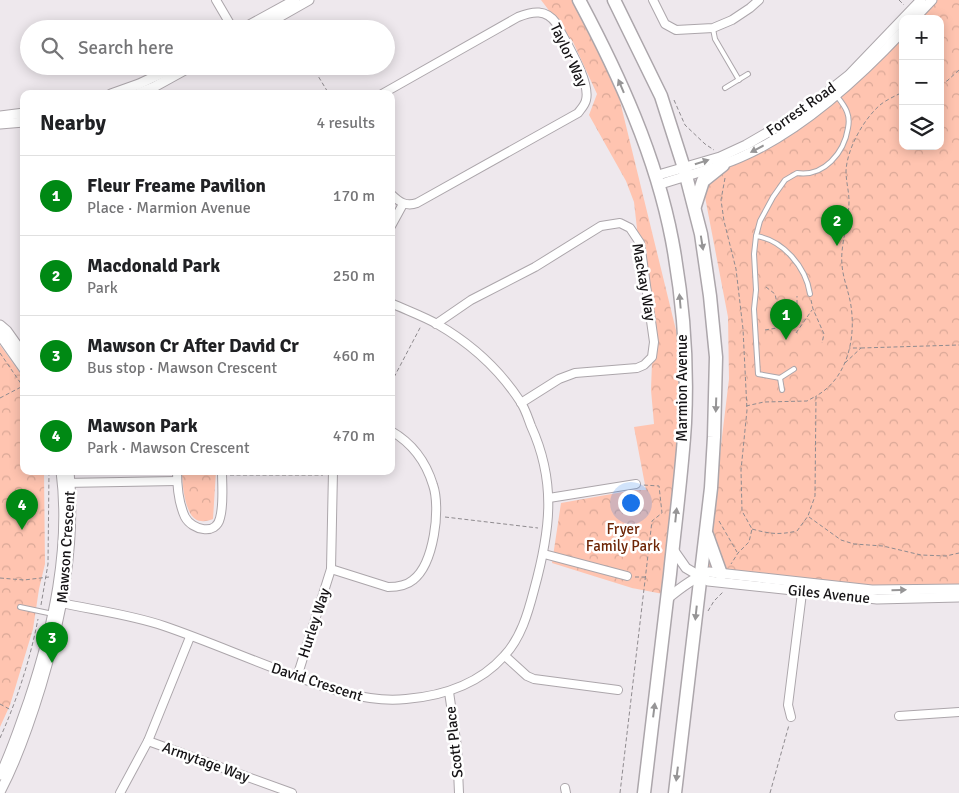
<!DOCTYPE html>
<meta charset="utf-8">
<style>
:root{--surface:#fff;--page:#f2f2f2;--text:#202124;--muted:#757577;--line:#e0e0e0;--accent:#008914}
body{margin:0;font-family:Signika,sans-serif;background:var(--page);color:var(--text)}
.controls{position:absolute;right:15px;top:15px;display:grid;overflow:hidden;border-radius:10px;box-shadow:0 2px 12px #0003}
.controls button{width:45px;height:45px;display:grid;place-items:center;padding:0;border:0;border-bottom:1px solid var(--line);background:var(--surface);color:var(--text);font:25px sans-serif}
.you{position:absolute;left:630px;top:502px;width:18px;height:18px;margin:-12px;border:4px solid #fff;border-radius:50%;background:#1a73e8;box-shadow:0 0 0 8px #1a73e833}
.badge{display:grid;place-items:center;width:32px;height:32px;border-radius:50%;background:var(--accent);color:#fff;font-size:16px;font-weight:700}
.pin{position:absolute;translate:-50% -41px;filter:drop-shadow(0 1px 2px #0008)}
.pin::after{content:'';position:absolute;top:26px;width:18px;height:15px;background:inherit;clip-path:polygon(0 0,100% 0,50% 100%)}
.list{margin:0;padding:0;list-style:none}
h2{display:flex;justify-content:space-between;align-items:center;height:65px;margin:0;padding:0 20px;font-size:21px}
h2 small{font-size:16px;font-weight:400;color:var(--muted)}
.list li{display:grid;grid-template-columns:32px 1fr auto;gap:15px;align-items:center;box-sizing:border-box;height:80px;padding:0 20px;border-top:1px solid var(--line)}
.list b{display:block;font-size:19px;white-space:nowrap}
.list p{margin:0;font-size:16px;white-space:nowrap;color:var(--muted)}
.list em{font-size:16px;font-style:normal;color:var(--muted)}
.icon{flex:none;width:28px;height:28px;fill:none;stroke:currentColor;stroke-width:2;stroke-linecap:round;stroke-linejoin:round}
.map{position:relative;flex:none;width:959px;height:793px;overflow:hidden}
.search{position:absolute;background:var(--surface);box-shadow:0 2px 12px #0003;left:20px;top:20px;width:375px;height:55px;display:flex;align-items:center;gap:12px;box-sizing:border-box;padding:0 18px;border-radius:28px;color:var(--muted);font-size:19px}
.panel{position:absolute;background:var(--surface);box-shadow:0 2px 12px #0003;left:20px;top:90px;width:375px;height:385px;border-radius:10px}
.map>svg:first-child{display:block}
.forest{fill:url(#forest-crowns)}
.lines{fill:none;stroke-linecap:round;stroke-linejoin:round}
.service-casing{stroke:#aca6ab;stroke-width:6}
.minor-casing{stroke:#aca6ab;stroke-width:10}
.tertiary-casing{stroke:#aca6ab;stroke-width:11}
.trunk-casing{stroke:#aca6ab;stroke-width:15}
.path{stroke:#8f8b8f;stroke-width:1;stroke-dasharray:4 2.5;stroke-linecap:butt}
.service{stroke:#fff;stroke-width:4}
.minor{stroke:#fff;stroke-width:8}
.tertiary{stroke:#fff;stroke-width:9}
.trunk{stroke:#fff;stroke-width:12}
.oneway{fill:#969596}
.labels{text-anchor:middle;dominant-baseline:central;stroke-width:5;stroke-linejoin:round;paint-order:stroke}
.street-label{font-size:15px;fill:#161416;stroke:#fff}
.park-label{font-size:15px;fill:#6e2607;stroke:#fff}
</style>
<div class="map">
<svg width="959" height="793" viewBox="0 0 959 793">
<defs>
<pattern id="forest-crowns" width="20" height="18" patternUnits="userSpaceOnUse" patternTransform="scale(1.25)"><rect width="20" height="18" fill="#ffc4b0"/><path d="M2 6a3 3 0 1 1 6 0M12 15a3 3 0 1 1 6 0" fill="none" stroke="#daa897"/></pattern>
</defs>
<rect width="100%" height="100%" fill="#eee8ed"/>
<g class="forest">
<path d="M 541,0 L 574,0 L 618,93 L 685,367 L 663,594 L 632,588 L 552,563 L 561,503 L 634,490 L 646,490 L 634,427 L 654,424 L 651,390 L 652,362 L 634,202 L 626,181 L 589,115 L 597,94 L 573,42 Z"/>
<path d="M 934,0 L 959,0 L 959,586 L 874,587 L 706,570 L 729,379 L 728,317 L 701,176 L 740,158 L 845,88 L 903,31 L 903,146 L 940,146 L 940,19 L 915,19 Z"/>
<path d="M 0,345 L 24,378 L 24,471 L 44,471 L 45,564 L 39,589 L 33,629 L 10,705 L 0,727 Z"/>
<path d="M 182,471 L 216,471 L 213,519 C 210,520 205,522 201,521 C 185,521 182,483 182,471 Z"/>
</g>
<g class="lines">
<defs>
<g id="service">
<path d="M 713,29 L 715,39 L 739,80"/>
<path d="M 725,88 L 748,74"/>
<path d="M 756,236 C 783,240 806,267 810,294"/>
<path d="M 794,369 L 780,378 L 758,374 L 754,309 L 756,290 L 754,254 L 756,236 L 760,221 L 773,197 L 785,180 L 797,173 C 824,177 844,153 848,128 C 849,123 849,117 847,112 C 845,106 840,100 836,95"/>
<path d="M 780,378 L 782,390"/>
<path d="M 20,607 L 53,614"/>
</g>
<g id="minor">
<path d="M 216,0 L 233,29"/>
<path d="M 653,0 L 665,24 L 676,30 L 713,28 L 732,20 L 750,8 L 759,0"/>
<path d="M 382,94 L 518,17 C 533,11 546,9 556,23 C 565,41 591,81 586,100 C 585,105 581,109 578,113 L 417,203 C 406,207 399,202 391,194"/>
<path d="M 391,226 L 403,204"/>
<path d="M 436,324 L 471,300 L 535,267 L 601,226 L 620,223 L 630,228 L 640,243 L 654,342 L 652,357 L 644,365 L 637,368 L 575,373 L 559,379 L 521,403"/>
<path d="M 177,471 C 177,485 179,504 185,517 C 192,530 216,536 220,518 C 224,504 222,486 222,471"/>
<path d="M 64,483 L 177,481"/>
<path d="M 549,498 L 636,484"/>
<path d="M 544,554 L 627,576"/>
<path d="M 331,569 L 388,587 C 397,587 406,586 413,580 C 434,564 441,508 433,485 C 426,462 412,443 391,431"/>
<path d="M 57,602 C 92,610 129,614 164,626 C 205,640 246,658 287,673 C 326,688 364,703 406,699 C 442,696 479,684 504,656 C 521,638 528,613 534,590 C 550,532 557,483 531,426 C 528,418 525,408 520,401 C 499,369 470,343 437,324 C 423,316 406,310 391,303"/>
<path d="M 505,656 L 527,676 L 534,679 L 618,690"/>
<path d="M 297,677 L 331,569 L 333,471"/>
<path d="M 449,692 L 457,747 L 459,793"/>
<path d="M 899,716 L 959,712"/>
<path d="M 791,717 L 788,705 L 803,585"/>
<path d="M 148,741 L 292,793"/>
<path d="M 565,788 L 566,793"/>
<path d="M 120,793 L 148,741 L 190,637"/>
</g>
<g id="tertiary">
<path d="M 914,19 L 932,0"/>
<path d="M 242,29 L 295,0"/>
<path d="M 258,29 L 309,0"/>
<path d="M 111,94 L 139,84 L 177,66"/>
<path d="M 137,94 L 154,87 L 192,66"/>
<path d="M 0,116 L 24,113"/>
<path d="M 0,124 L 24,122"/>
<path d="M 655,176 L 720,157 L 746,145 L 801,113 L 849,75 L 921,0"/>
<path d="M 658,185 C 685,176 714,169 741,157 C 801,131 858,79 903,31"/>
<path d="M 0,325 L 7,331 L 24,355"/>
<path d="M 0,335 L 24,369"/>
<path d="M 672,548 L 686,568 L 708,581 L 877,599 L 959,597"/>
<path d="M 667,599 C 680,588 693,578 709,572 L 872,590 L 959,589"/>
<path d="M 0,775 C 12,751 20,725 29,700 C 53,628 71,548 61,471"/>
<path d="M 0,792 C 18,758 30,722 41,686 C 62,616 76,544 69,471"/>
</g>
<g id="trunk">
<path d="M 579,0 C 619,75 656,156 672,240 C 683,299 688,362 685,423 C 682,473 675,524 670,574 C 661,647 653,720 644,793"/>
<path d="M 614,0 L 661,96 L 684,168 L 701,234 L 710,296 L 716,357 L 714,437 L 711,488 L 675,793"/>
<path d="M 695,206 L 703,181 L 723,165"/>
<path d="M 707,535 L 721,574"/>
</g>
</defs>
<use href="#service" class="service-casing"/>
<use href="#minor" class="minor-casing"/>
<use href="#tertiary" class="tertiary-casing"/>
<use href="#trunk" class="trunk-casing"/>
<g class="path">
<path d="M 899,0 L 904,5"/>
<path d="M 285,23 L 289,29"/>
<path d="M 312,66 L 329,94"/>
<path d="M 940,83 L 947,81 L 959,70"/>
<path d="M 674,100 L 685,125 L 705,144 L 714,150"/>
<path d="M 725,178 L 721,200 L 724,221 L 736,269 L 743,329 L 747,410 L 741,470 L 742,511 L 752,529 L 749,542 L 738,553 L 731,564"/>
<path d="M 766,287 L 775,294 L 777,303"/>
<path d="M 811,300 L 813,309 L 824,334 L 822,343"/>
<path d="M 797,304 L 797,296"/>
<path d="M 765,330 L 777,328"/>
<path d="M 796,333 L 812,310"/>
<path d="M 861,348 L 959,345"/>
<path d="M 0,353 L 24,388"/>
<path d="M 845,363 L 861,348 L 849,348"/>
<path d="M 391,383 L 421,326"/>
<path d="M 0,398 L 23,386"/>
<path d="M 746,406 L 764,402 L 807,401 L 816,396"/>
<path d="M 230,475 L 323,475"/>
<path d="M 445,517 L 538,528"/>
<path d="M 809,517 L 841,540 L 854,544 L 883,546 L 921,555 L 946,556 L 959,553"/>
<path d="M 719,521 L 737,552"/>
<path d="M 752,529 C 770,534 779,535 797,531 L 808,516 L 815,496 L 816,396 C 847,379 856,339 851,306 C 849,292 843,279 842,265 C 840,244 849,223 849,201 C 849,191 846,182 846,171 C 847,149 863,120 880,105 C 886,100 895,96 903,92"/>
<path d="M 635,577 L 646,577"/>
<path d="M 0,578 L 24,580 L 49,577"/>
<path d="M 41,605 L 48,564 L 49,471"/>
<path d="M 708,611 L 714,601 L 724,591"/>
<path d="M 0,704 L 11,710"/>
<path d="M 0,738 C 17,700 30,660 38,619"/>
<path d="M 620,793 L 652,521 L 662,513 L 659,486 L 643,485"/>
<path d="M 770,793 L 789,725"/>
</g>
<use href="#service" class="service"/>
<use href="#minor" class="minor"/>
<use href="#tertiary" class="tertiary"/>
<use href="#trunk" class="trunk"/>
</g>
<defs><path id="oneway-solid" d="M-6-.8H1V-3.2L6.5 0L1 3.2V.8H-6Z" transform="scale(1.25)"/></defs>
<g class="oneway">
<use href="#oneway-solid" transform="translate(621 86) rotate(-113)"/>
<use href="#oneway-solid" transform="translate(757 149) rotate(152)"/>
<use href="#oneway-solid" transform="translate(702 162) rotate(-18)"/>
<use href="#oneway-solid" transform="translate(702 243) rotate(81)"/>
<use href="#oneway-solid" transform="translate(680 301) rotate(-95)"/>
<use href="#oneway-solid" transform="translate(716 405) rotate(92)"/>
<use href="#oneway-solid" transform="translate(676 515) rotate(-84)"/>
<use href="#oneway-solid" transform="translate(899 590) rotate(-1)"/>
<use href="#oneway-solid" transform="translate(696 613) rotate(96)"/>
<use href="#oneway-solid" transform="translate(654 710) rotate(-83)"/>
<use href="#oneway-solid" transform="translate(677 774) rotate(97)"/>
</g>
<g class="labels">
<g class="street-label">
<text transform="translate(569 55) rotate(65)">Taylor Way</text>
<text transform="translate(801 109) rotate(-35)">Forrest Road</text>
<text transform="translate(644 282) rotate(80)">Mackay Way</text>
<text transform="translate(682 388) rotate(-90)">Marmion Avenue</text>
<text transform="translate(66 547) rotate(-86)">Mawson Crescent</text>
<text transform="translate(829 594) rotate(6)">Giles Avenue</text>
<text transform="translate(314 623) rotate(-72)">Hurley Way</text>
<text transform="translate(317 682) rotate(18)">David Crescent</text>
<text transform="translate(454 742) rotate(-96)">Scott Place</text>
<text transform="translate(206 762) rotate(20)">Armytage Way</text>
</g>
<g class="park-label">
<text x="623" y="529">Fryer<tspan x="623" dy="17">Family Park</tspan></text>
</g>
</g>
</svg>
<div class="controls">
<button>+</button>
<button>−</button>
<button><svg class="icon" aria-label="layers" viewBox="0 0 24 24"><path d="M12 4l9 5-9 5-9-5zM3 14l9 5 9-5"/></svg></button>
</div>
<div class="you"></div>
<div class="pin badge" style="left:786px;top:340px">1</div>
<div class="pin badge" style="left:837px;top:246px">2</div>
<div class="pin badge" style="left:52px;top:663px">3</div>
<div class="pin badge" style="left:22px;top:530px">4</div>
<div class="search"><svg class="icon" aria-label="search" viewBox="0 0 24 24"><circle cx="10" cy="10" r="6"/><path d="M15 15l6 6"/></svg>Search here</div>
<section class="panel">
<h2>Nearby<small>4 results</small></h2>
<ul class="list">
<li><span class="badge">1</span><div><b>Fleur Freame Pavilion</b><p>Place · Marmion Avenue</p></div><em>170 m</em></li>
<li><span class="badge">2</span><div><b>Macdonald Park</b><p>Park</p></div><em>250 m</em></li>
<li><span class="badge">3</span><div><b>Mawson Cr After David Cr</b><p>Bus stop · Mawson Crescent</p></div><em>460 m</em></li>
<li><span class="badge">4</span><div><b>Mawson Park</b><p>Park · Mawson Crescent</p></div><em>470 m</em></li>
</ul>
</section>
</div>
